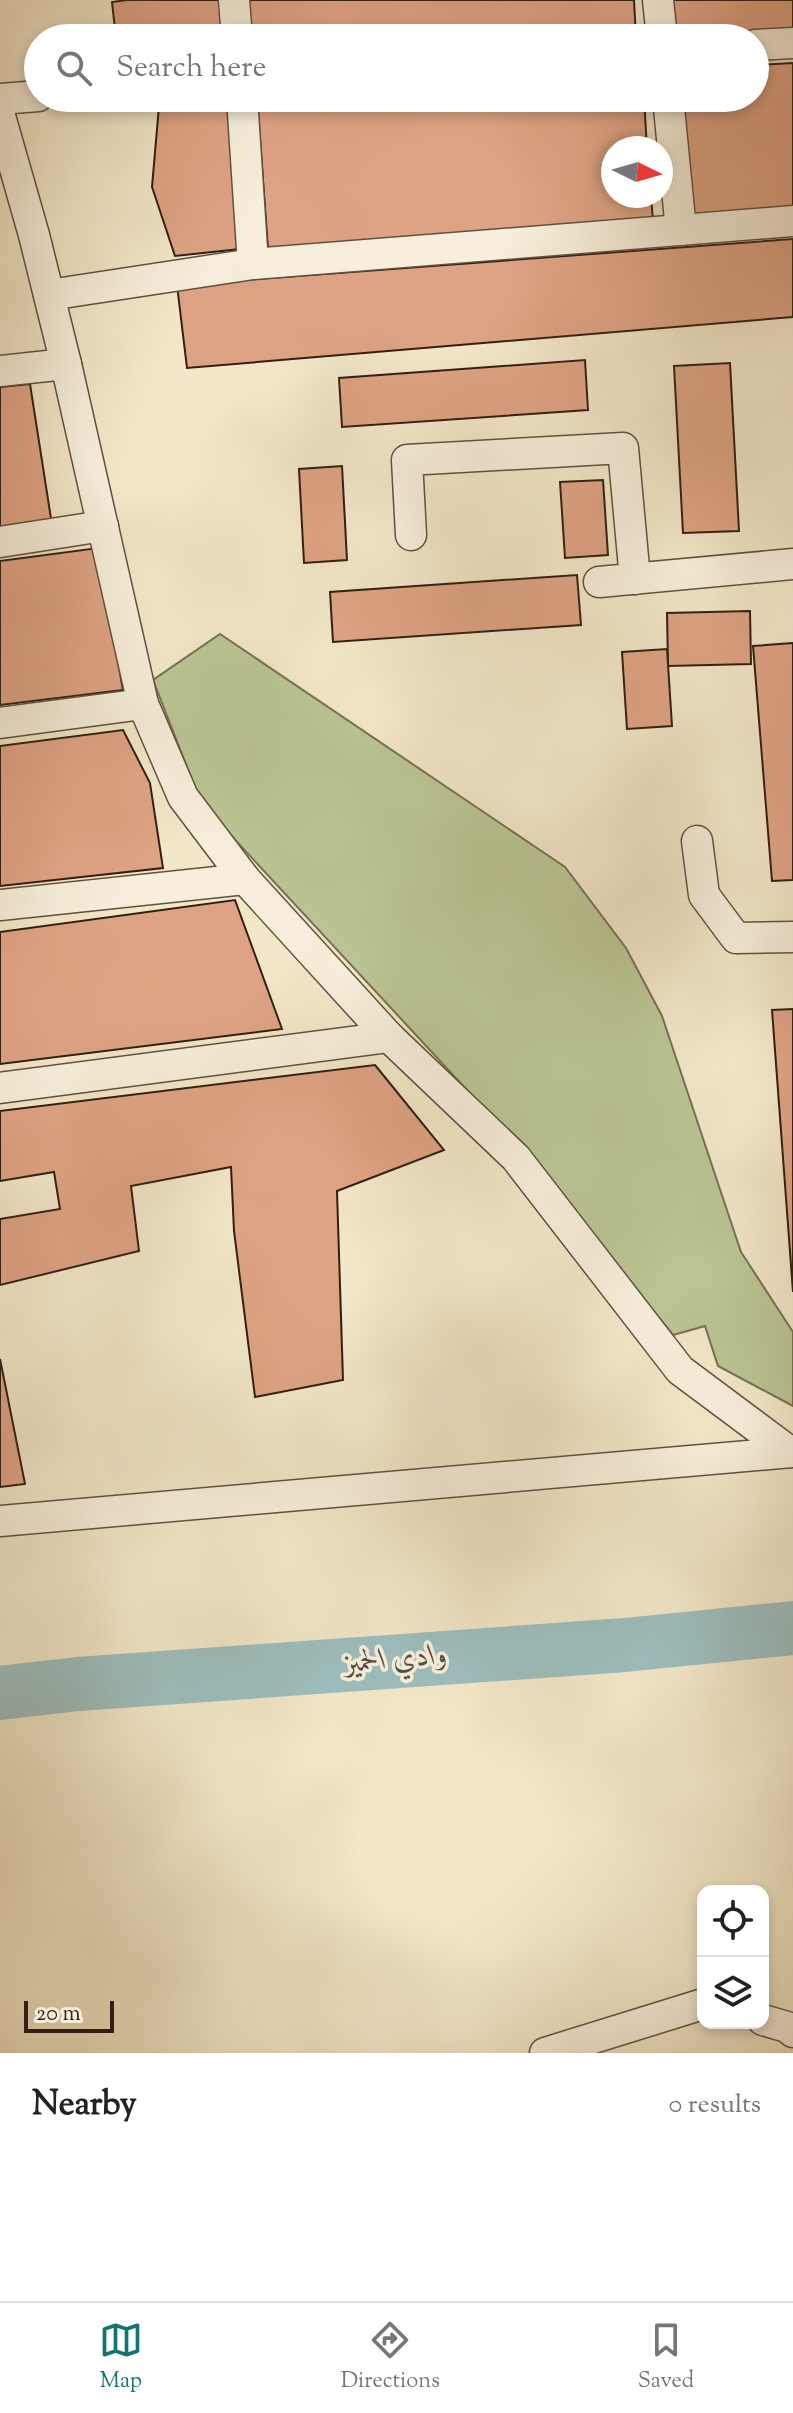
<!DOCTYPE html>
<meta charset="utf-8">
<style>
:root{--surface:#fff;--page:#f6f6f6;--text:#222;--muted:#767676;--line:#e0e0e0;--accent:#0f766e}
body{margin:0;font-family:"Sorts Mill Goudy",Amiri,serif;background:var(--page);color:var(--text)}
.controls{position:absolute;right:24px;bottom:24px;display:grid;overflow:hidden;border-radius:16px;box-shadow:0 4px 12px #0003}
.controls button{width:72px;height:72px;display:grid;place-items:center;padding:0;border:0;border-bottom:2px solid var(--line);background:var(--surface);color:var(--text);font:40px sans-serif}
.compass{position:absolute;left:601px;top:136px;width:72px;height:72px;border-radius:50%;background:var(--surface);box-shadow:0 4px 12px #0003;rotate:95deg}
.scale{position:absolute;left:24px;bottom:20px;width:90px;box-sizing:border-box;padding-left:8px;border:4px solid #311f12;border-top:0;font-size:22px;line-height:28px;white-space:nowrap;color:#311f12;-webkit-text-stroke:6px #f7efdb;paint-order:stroke}
.list{margin:0;padding:0;list-style:none}
h2{display:flex;justify-content:space-between;align-items:center;height:104px;margin:0;padding:0 32px;font-size:34px}
h2 small{font-size:26px;font-weight:400;color:var(--muted)}
.icon{flex:none;width:44px;height:44px;fill:none;stroke:currentColor;stroke-width:2;stroke-linecap:round;stroke-linejoin:round}
.map{position:relative;flex:none;width:793px;height:2053px;overflow:hidden}
.search{position:absolute;background:var(--surface);box-shadow:0 4px 12px #0003;left:24px;right:24px;top:24px;height:88px;display:flex;align-items:center;gap:20px;box-sizing:border-box;padding:0 28px;border-radius:44px;color:var(--muted);font-size:30px}
.sheet{height:248px;background:var(--surface)}
nav{display:flex;justify-content:space-around;align-items:center;box-sizing:border-box;height:112px;border-top:2px solid var(--line);background:var(--surface);font-size:22px;color:var(--muted)}
nav a{display:grid;justify-items:center;gap:4px}
nav .on{color:var(--accent)}
.map>svg:first-child{display:block}
.green{fill:#bbc595;stroke:#767254;stroke-width:2}
.lines{fill:none;stroke-linecap:round;stroke-linejoin:round}
.river{stroke:#9dbebd;stroke-width:54}
.building{fill:#dea384;stroke:#311f12;stroke-width:2}
.minor-casing{stroke:#615140;stroke-width:33}
.minor{stroke:#f7efdb;stroke-width:30}
.labels{text-anchor:middle;dominant-baseline:central;stroke-width:7;stroke-linejoin:round;paint-order:stroke}
.water-label{font-size:30px;font-style:italic;fill:#514f45;stroke:#f7efdb}
</style>
<div class="map">
<svg width="793" height="2053" viewBox="0 0 793 2053">
<rect width="100%" height="100%" fill="#f2e7c8"/>
<filter id="stains"><feTurbulence type="fractalNoise" baseFrequency=".0025" numOctaves="4"/><feColorMatrix values="0 0 0 0 .2 0 0 0 0 .09 0 0 0 0 .02 0 0 0 .5 -.17"/></filter>
<radialGradient id="worn" r=".72"><stop offset=".6" stop-color="#630" stop-opacity="0"/><stop offset="1" stop-color="#630" stop-opacity=".3"/></radialGradient>
<path class="green" d="M 220,634 L 565,867 L 626,948 L 662,1016 L 741,1252 L 793,1332 L 793,1406 L 718,1366 L 705,1326 L 673,1335 L 517,1144 L 201,803 L 153,680 Z"/>
<g class="lines">
<path class="river" d="M 0,1693 L 78,1684 L 625,1645 L 793,1628"/>
</g>
<g class="building">
<path d="M 127,0 L 222,0 L 226,38 L 116,38 L 112,2 Z"/>
<path d="M 246,0 L 634,0 L 636,38 L 249,38 Z"/>
<path d="M 669,0 L 793,0 L 793,29 L 672,38 Z"/>
<path d="M 793,63 L 793,210 L 683,218 L 674,98 L 755,98 L 755,65 Z"/>
<path d="M 227,98 L 240,249 L 175,256 L 152,187 L 159,106 Z"/>
<path d="M 257,98 L 644,98 L 647,148 L 613,148 L 613,196 L 651,196 L 653,221 L 268,249 Z"/>
<path d="M 793,239 L 793,317 L 187,368 L 177,285 Z"/>
<path d="M 585,360 L 588,410 L 342,427 L 339,378 Z"/>
<path d="M 730,363 L 739,531 L 683,533 L 674,366 Z"/>
<path d="M 30,384 L 52,525 L 0,531 L 0,387 Z"/>
<path d="M 342,466 L 347,560 L 304,563 L 299,469 Z"/>
<path d="M 603,480 L 608,555 L 565,558 L 560,482 Z"/>
<path d="M 98,548 L 123,690 L 0,705 L 0,561 Z"/>
<path d="M 577,575 L 581,625 L 333,642 L 330,592 Z"/>
<path d="M 750,611 L 751,664 L 668,666 L 667,613 Z"/>
<path d="M 793,643 L 793,880 L 772,881 L 753,646 Z"/>
<path d="M 667,649 L 672,726 L 627,729 L 622,652 Z"/>
<path d="M 123,730 L 150,783 L 163,868 L 0,886 L 0,746 Z"/>
<path d="M 235,900 L 282,1029 L 0,1064 L 0,932 Z"/>
<path d="M 793,1009 L 793,1292 L 772,1010 Z"/>
<path d="M 375,1065 L 444,1150 L 337,1191 L 343,1380 L 255,1397 L 234,1231 L 231,1167 L 131,1186 L 139,1251 L 0,1285 L 0,1219 L 60,1209 L 54,1172 L 0,1181 L 0,1111 Z"/>
<path d="M 0,1359 L 25,1484 L 0,1487 Z"/>
</g>
<g class="lines">
<defs>
<g id="minor">
<path d="M 234,0 L 237,38"/>
<path d="M 658,0 L 662,38"/>
<path d="M 755,45 L 793,43"/>
<path d="M 242,98 L 253,264 L 793,221"/>
<path d="M 668,98 L 681,230"/>
<path d="M 0,99 L 38,96"/>
<path d="M 0,116 L 34,235 L 66,364 L 143,704 L 183,797 L 245,879 L 389,1037 L 516,1158 L 680,1370 L 790,1452"/>
<path d="M 49,295 L 253,264"/>
<path d="M 0,371 L 66,364"/>
<path d="M 411,535 L 407,460 L 623,448 L 635,579"/>
<path d="M 0,542 L 103,526"/>
<path d="M 599,582 L 793,564"/>
<path d="M 0,723 L 143,704"/>
<path d="M 697,841 L 704,895 L 736,938 L 793,937"/>
<path d="M 0,905 L 245,879"/>
<path d="M 0,1088 L 389,1037"/>
<path d="M 0,1521 L 793,1452"/>
<path d="M 763,2020 L 787,2027 L 793,2032"/>
<path d="M 545,2053 L 703,2004"/>
</g>
</defs>
<use href="#minor" class="minor-casing"/>
<use href="#minor" class="minor"/>
</g>
<g class="labels">
<g class="water-label">
<text transform="translate(396 1660) rotate(-5)">وادي الحميز</text>
</g>
</g>
<rect width="100%" height="100%" filter="url(#stains)"/>
<rect width="100%" height="100%" fill="url(#worn)"/>
</svg>
<div class="controls">
<button><svg class="icon" aria-label="locate" viewBox="0 0 24 24"><circle cx="12" cy="12" r="6"/><path d="M12 2v4M12 18v4M2 12h4M18 12h4"/></svg></button>
<button><svg class="icon" aria-label="layers" viewBox="0 0 24 24"><path d="M12 4l9 5-9 5-9-5zM3 14l9 5 9-5"/></svg></button>
</div>
<svg class="compass" viewBox="-18 -18 36 36"><path d="M0-13l5 13h-10z" fill="#e53935"/><path d="M0 13l5-13h-10z" fill="#767676"/></svg>
<div class="scale">20 m</div>
<div class="search"><svg class="icon" aria-label="search" viewBox="0 0 24 24"><circle cx="10" cy="10" r="6"/><path d="M15 15l6 6"/></svg>Search here</div>
</div>
<section class="sheet">
<h2>Nearby<small>0 results</small></h2>
<ul class="list">
</ul>
</section>
<nav>
<a class="on"><svg class="icon" aria-label="map" viewBox="0 0 24 24"><path d="M3 6l6-2 6 2 6-2v14l-6 2-6-2-6 2zM9 4v14M15 6v14"/></svg>Map</a>
<a><svg class="icon" aria-label="directions" viewBox="0 0 24 24"><path d="M12 3l9 9-9 9-9-9zM9 14v-3h6M13 9l2 2-2 2"/></svg>Directions</a>
<a><svg class="icon" aria-label="saved" viewBox="0 0 24 24"><path d="M7 4h10v16l-5-4-5 4z"/></svg>Saved</a>
</nav>
